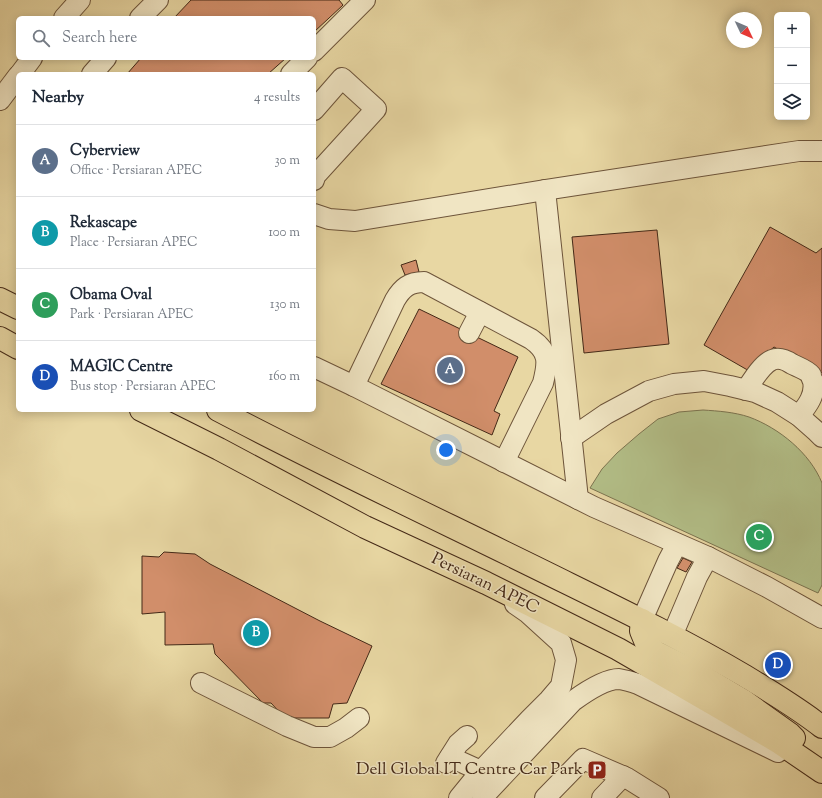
<!DOCTYPE html>
<meta charset="utf-8">
<style>
:root{--surface:#fff;--page:#f2f2f3;--text:#1f2937;--muted:#747a83;--line:#e0e1e3;--accent:#8f2418}
body{margin:0;font-family:"Sorts Mill Goudy",serif;background:var(--page);color:var(--text)}
.controls{position:absolute;right:12px;top:12px;display:grid;overflow:hidden;border-radius:6px;box-shadow:0 2px 10px #0003}
.controls button{width:36px;height:36px;display:grid;place-items:center;padding:0;border:0;border-bottom:1px solid var(--line);background:var(--surface);color:var(--text);font:20px sans-serif}
.compass{position:absolute;left:726px;top:12px;width:36px;height:36px;border-radius:50%;background:var(--surface);box-shadow:0 2px 10px #0003;rotate:134deg}
.you{position:absolute;left:446px;top:450px;width:14px;height:14px;margin:-10px;border:3px solid #fff;border-radius:50%;background:#1a73e8;box-shadow:0 0 0 6px #1a73e833}
.badge{display:grid;place-items:center;width:26px;height:26px;border-radius:50%;background:var(--accent);color:#fff;font-size:13px;font-weight:700}
.pin{position:absolute;translate:-50% -50%;border:2px solid #fff;box-shadow:0 1px 4px #0006}
.list{margin:0;padding:0;list-style:none}
h2{display:flex;justify-content:space-between;align-items:center;height:52px;margin:0;padding:0 16px;font-size:17px}
h2 small{font-size:13px;font-weight:400;color:var(--muted)}
.list li{display:grid;grid-template-columns:26px 1fr auto;gap:12px;align-items:center;box-sizing:border-box;height:72px;padding:0 16px;border-top:1px solid var(--line)}
.list b{display:block;font-size:15px;white-space:nowrap}
.list p{margin:0;font-size:13px;white-space:nowrap;color:var(--muted)}
.list em{font-size:13px;font-style:normal;color:var(--muted)}
.icon{flex:none;width:22px;height:22px;fill:none;stroke:currentColor;stroke-width:2;stroke-linecap:round;stroke-linejoin:round}
.map{position:relative;flex:none;width:822px;height:798px;overflow:hidden}
.search{position:absolute;background:var(--surface);box-shadow:0 2px 10px #0003;left:16px;top:16px;width:300px;height:44px;display:flex;align-items:center;gap:10px;box-sizing:border-box;padding:0 14px;border-radius:6px;color:var(--muted);font-size:15px}
.panel{position:absolute;background:var(--surface);box-shadow:0 2px 10px #0003;left:16px;top:72px;width:300px;height:340px;border-radius:6px}
.map>svg:first-child{display:block}
.green{fill:#b3bf88;stroke:#7c7450}
.building{fill:#d18e6a;stroke:#442917}
.lines{fill:none;stroke-linecap:round;stroke-linejoin:round}
.minor-casing{stroke:#6d543a;stroke-width:22}
.major-casing{stroke:#442917;stroke-width:24}
.minor{stroke:#f0e5c3;stroke-width:20}
.major{stroke:#e8d7a3;stroke-width:22}
.labels{text-anchor:middle;dominant-baseline:central;stroke-width:3;stroke-linejoin:round;paint-order:stroke}
.street-label{font-size:17px;fill:#442917;stroke:#f0e5c3}
.poi-label{font-size:17px;fill:#442917;stroke:#f0e5c3;text-anchor:end}
</style>
<div class="map">
<svg width="822" height="798" viewBox="0 0 822 798">
<rect width="100%" height="100%" fill="#e8d7a3"/>
<filter id="stains"><feTurbulence type="fractalNoise" baseFrequency=".005" numOctaves="4"/><feColorMatrix values="0 0 0 0 .2 0 0 0 0 .09 0 0 0 0 .02 0 0 0 .5 -.17"/></filter>
<radialGradient id="worn" r=".72"><stop offset=".6" stop-color="#630" stop-opacity="0"/><stop offset="1" stop-color="#630" stop-opacity=".3"/></radialGradient>
<path class="green" d="M 703,410 C 718,411 734,412 749,417 C 779,428 810,453 822,483 L 822,585 L 818,593 L 590,488 L 602,469 L 617,453 L 639,434 L 658,419 L 679,412 Z"/>
<g class="building">
<path d="M 191,0 L 339,0 L 343,5 L 314,32 L 314,18 L 174,18 Z"/>
<path d="M 141,58 L 286,58 L 268,74 L 127,74 Z"/>
<path d="M 770,227 L 816,253 L 822,248 L 822,373 L 774,347 L 757,362 L 751,372 L 704,345 Z"/>
<path d="M 657,230 L 669,344 L 584,353 L 572,237 Z"/>
<path d="M 416,260 L 419,272 L 405,275 L 401,265 Z"/>
<path d="M 419,309 L 518,357 L 494,411 L 500,414 L 492,435 L 381,384 Z"/>
<path d="M 164,552 L 195,554 L 210,564 L 320,621 L 372,646 L 347,703 L 333,704 L 329,718 L 285,718 L 271,703 L 263,703 L 215,654 L 213,644 L 165,645 L 165,612 L 142,614 L 142,556 L 159,557 Z"/>
<path d="M 683,558 L 692,562 L 686,572 L 677,568 Z"/>
<path d="M 772,657 L 789,667 L 785,675 L 768,665 Z"/>
</g>
<g class="lines">
<defs>
<g id="minor">
<path d="M 64,18 L 80,0"/>
<path d="M 140,18 L 158,0"/>
<path d="M 314,51 L 365,0"/>
<path d="M 20,74 L 32,58"/>
<path d="M 92,74 L 106,58"/>
<path d="M 291,74 L 307,58"/>
<path d="M 0,100 L 18,76"/>
<path d="M 314,110 L 342,78 L 376,109 L 315,176 L 314,180"/>
<path d="M 545,190 L 578,499"/>
<path d="M 314,214 L 329,219 L 355,221 L 545,190 L 799,151 L 822,151"/>
<path d="M 469,333 L 480,312"/>
<path d="M 314,367 L 354,386 L 594,507 L 708,557 L 767,587 L 822,618"/>
<path d="M 354,386 L 395,300 C 402,288 409,282 424,282 L 531,339 C 550,352 548,363 543,383 L 504,462"/>
<path d="M 746,390 C 752,381 762,364 772,360 C 779,357 786,360 792,364 C 798,367 807,370 811,375 C 811,376 812,380 813,381 C 816,395 807,406 799,416"/>
<path d="M 571,438 L 606,414 L 649,391 L 674,384 L 704,381 L 730,386 L 755,392 L 777,402 L 799,416 L 816,431 L 822,437"/>
<path d="M 642,620 L 668,561 L 677,544"/>
<path d="M 672,636 L 697,577 L 708,557"/>
<path d="M 201,683 L 287,726 L 314,737 L 330,737 L 346,728 L 359,718"/>
<path d="M 450,757 L 481,771 L 491,780"/>
<path d="M 446,763 L 458,744 L 467,736"/>
<path d="M 459,798 L 481,771 L 529,720 L 549,700 L 561,686 L 566,660 L 561,643 L 528,613 L 515,604"/>
<path d="M 482,798 L 573,701 C 584,693 604,679 619,679 C 625,680 632,682 638,684 L 778,752"/>
<path d="M 545,798 L 583,759 L 627,778 L 659,798"/>
<path d="M 602,798 L 623,776"/>
</g>
<g id="major">
<path d="M 0,299 L 18,308"/>
<path d="M 0,338 L 18,348"/>
<path d="M 141,410 L 219,449 L 365,527 L 486,583 L 618,649 L 720,708 L 778,742 L 822,772"/>
<path d="M 218,410 C 334,471 452,526 569,584 C 628,613 687,642 745,676 C 771,692 798,708 822,727"/>
<path d="M 642,620 L 641,631 L 646,643 L 656,652 L 692,670 L 744,701 L 790,734 L 794,738"/>
</g>
</defs>
<use href="#minor" class="minor-casing"/>
<use href="#major" class="major-casing"/>
<use href="#minor" class="minor"/>
<use href="#major" class="major"/>
</g>
<defs>
<symbol id="parking-square" viewBox="-11 -11 22 22"><rect x="-9" y="-9" width="18" height="18" rx="4" fill="#8f2418" stroke="#f0e5c3"/><path d="M-3.5-5.5H1a3.5 3.5 0 0 1 0 7H-1V5.5H-3.5ZM-1-3.4V-.6H.8a1.4 1.4 0 0 0 0-2.8Z" fill="#fff"/></symbol>
</defs>
<g fill-rule="evenodd">
<use href="#parking-square" x="586" y="759" width="22" height="22"/>
</g>
<g class="labels">
<g class="street-label">
<text transform="translate(485 584) rotate(26)">Persiaran APEC</text>
</g>
<g class="poi-label">
<text x="583" y="770">Dell Global IT Centre Car Park</text>
</g>
</g>
<rect width="100%" height="100%" filter="url(#stains)"/>
<rect width="100%" height="100%" fill="url(#worn)"/>
</svg>
<div class="controls">
<button>+</button>
<button>−</button>
<button><svg class="icon" aria-label="layers" viewBox="0 0 24 24"><path d="M12 4l9 5-9 5-9-5zM3 14l9 5 9-5"/></svg></button>
</div>
<svg class="compass" viewBox="-18 -18 36 36"><path d="M0-13l5 13h-10z" fill="#e53935"/><path d="M0 13l5-13h-10z" fill="#747a83"/></svg>
<div class="you"></div>
<div class="pin badge" style="left:450px;top:370px;background:#5c6f8a">A</div>
<div class="pin badge" style="left:256px;top:633px;background:#0f9aa8">B</div>
<div class="pin badge" style="left:759px;top:537px;background:#2e9e5b">C</div>
<div class="pin badge" style="left:778px;top:665px;background:#1a4fb4">D</div>
<div class="search"><svg class="icon" aria-label="search" viewBox="0 0 24 24"><circle cx="10" cy="10" r="6"/><path d="M15 15l6 6"/></svg>Search here</div>
<section class="panel">
<h2>Nearby<small>4 results</small></h2>
<ul class="list">
<li><span class="badge" style="background:#5c6f8a">A</span><div><b>Cyberview</b><p>Office · Persiaran APEC</p></div><em>30 m</em></li>
<li><span class="badge" style="background:#0f9aa8">B</span><div><b>Rekascape</b><p>Place · Persiaran APEC</p></div><em>100 m</em></li>
<li><span class="badge" style="background:#2e9e5b">C</span><div><b>Obama Oval</b><p>Park · Persiaran APEC</p></div><em>130 m</em></li>
<li><span class="badge" style="background:#1a4fb4">D</span><div><b>MAGIC Centre</b><p>Bus stop · Persiaran APEC</p></div><em>160 m</em></li>
</ul>
</section>
</div>
